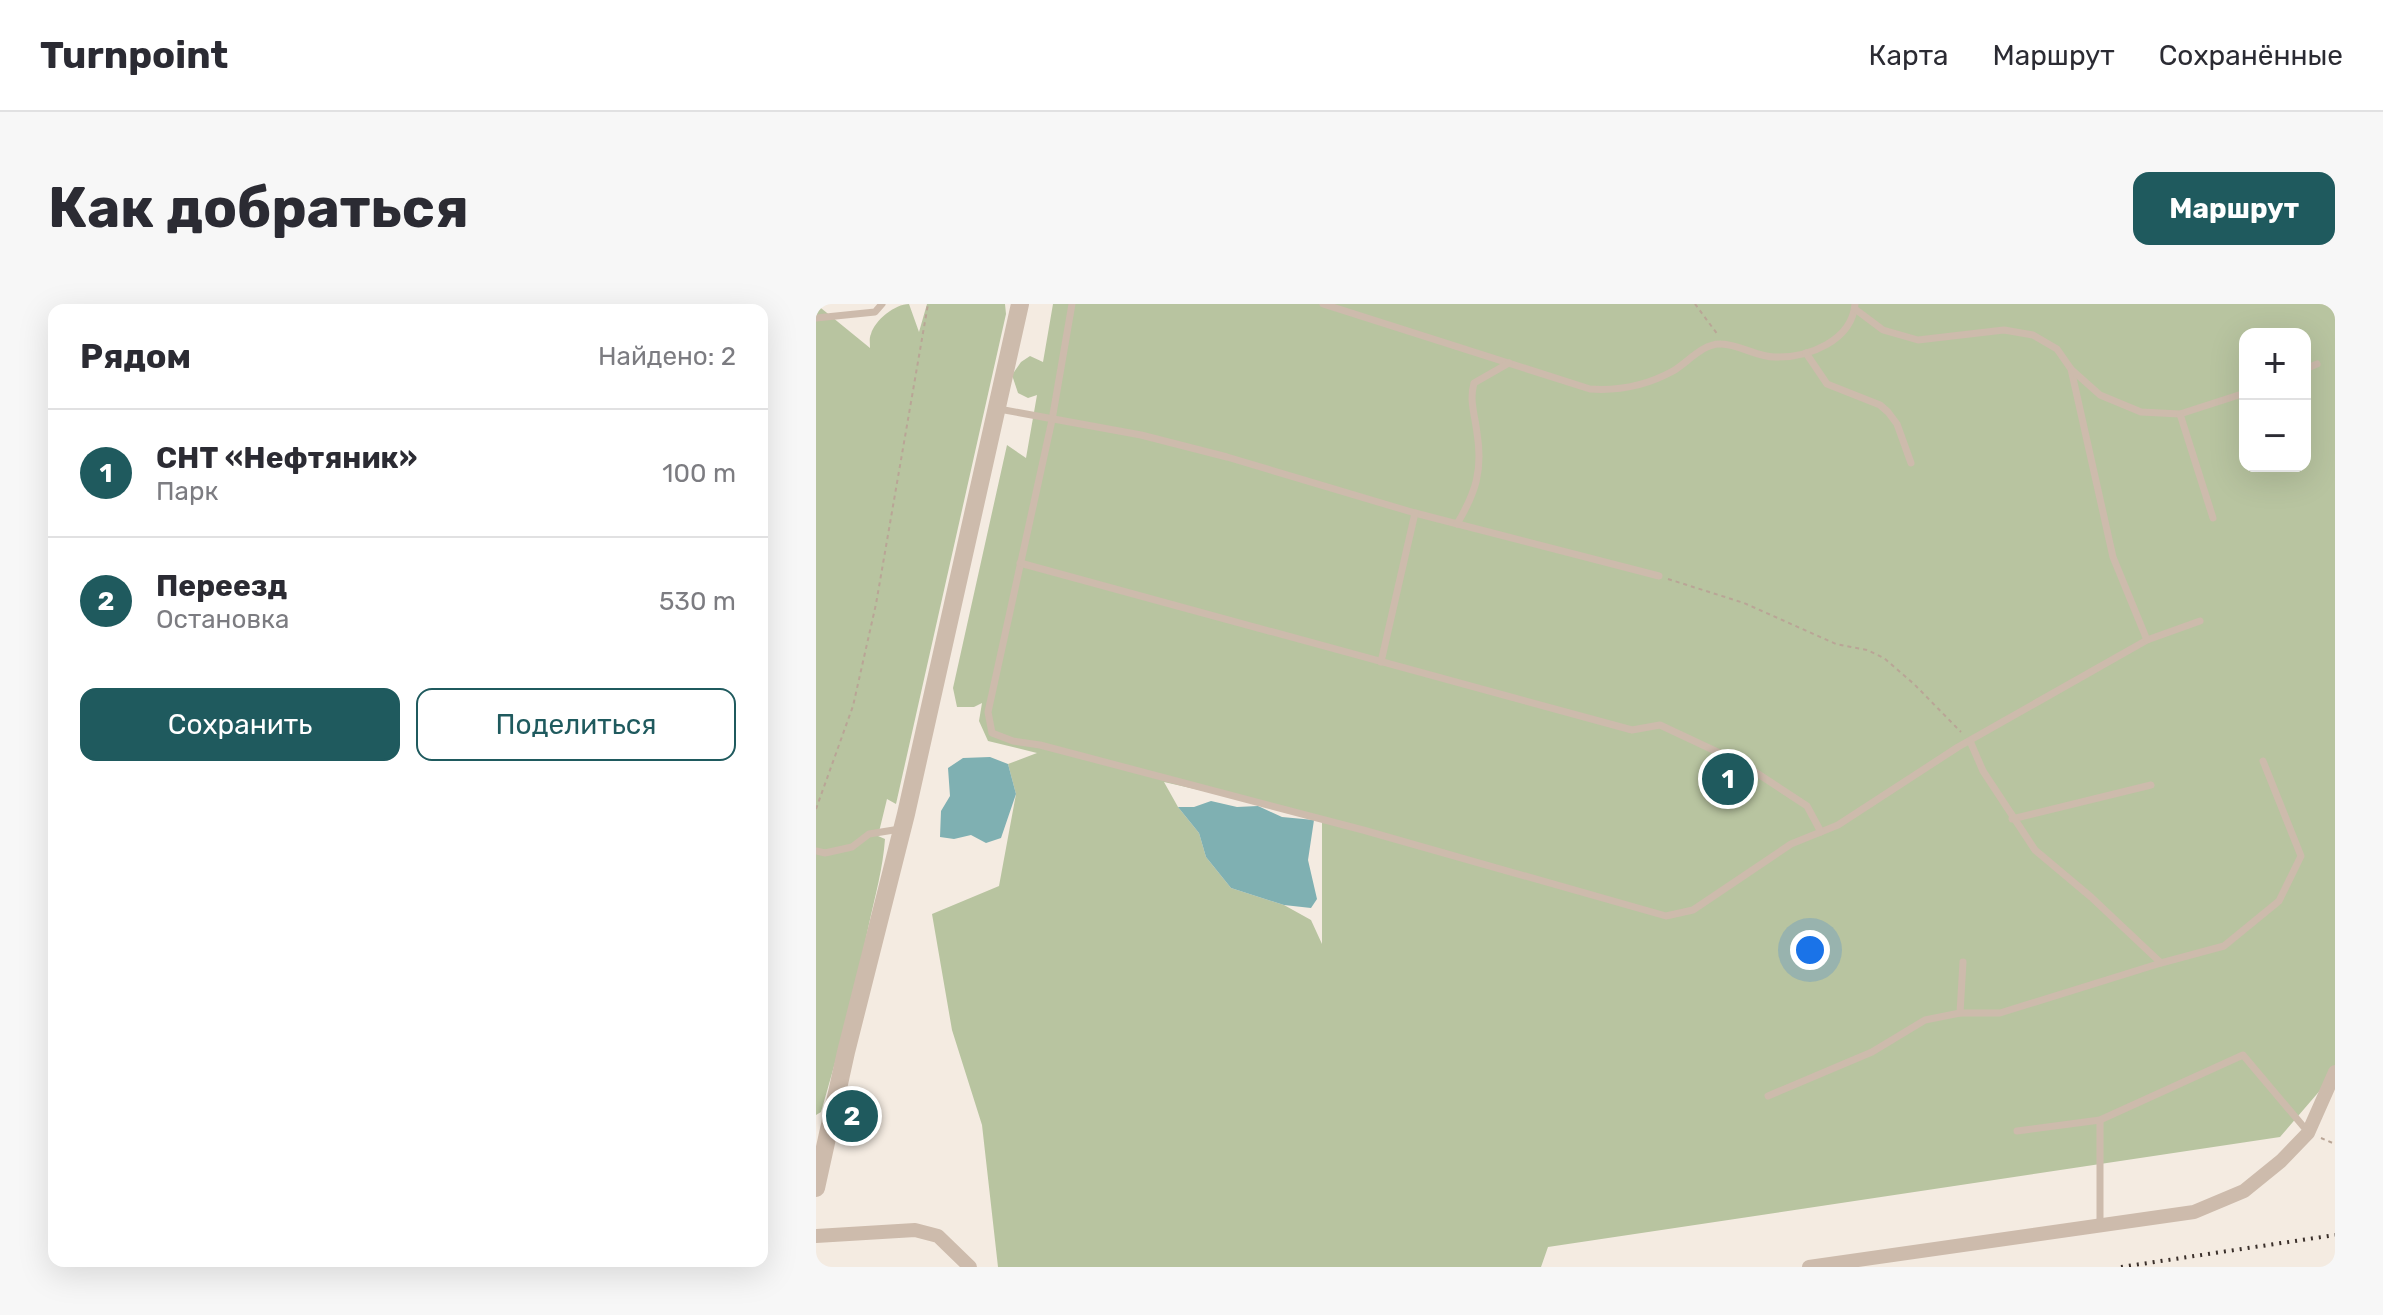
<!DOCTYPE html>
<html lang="ru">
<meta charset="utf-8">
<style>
:root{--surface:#fff;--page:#f7f7f7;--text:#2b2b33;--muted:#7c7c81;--line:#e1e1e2;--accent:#1f5a5e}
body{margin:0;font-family:Rubik,sans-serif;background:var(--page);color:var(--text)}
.controls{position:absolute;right:24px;top:24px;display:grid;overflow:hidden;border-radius:16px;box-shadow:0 8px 32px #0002}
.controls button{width:72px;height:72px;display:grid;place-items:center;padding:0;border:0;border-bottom:2px solid var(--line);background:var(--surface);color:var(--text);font:40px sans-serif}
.you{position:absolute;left:994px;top:646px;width:28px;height:28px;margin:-20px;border:6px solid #fff;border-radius:50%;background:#1a73e8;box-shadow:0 0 0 12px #1a73e833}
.badge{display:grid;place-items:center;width:52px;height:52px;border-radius:50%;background:var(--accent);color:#fff;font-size:26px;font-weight:700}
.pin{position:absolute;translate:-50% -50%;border:4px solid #fff;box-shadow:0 2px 8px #0006}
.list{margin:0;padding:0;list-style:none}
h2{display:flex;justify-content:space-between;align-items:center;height:104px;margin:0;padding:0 32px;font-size:34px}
h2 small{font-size:26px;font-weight:400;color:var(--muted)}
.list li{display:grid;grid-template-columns:52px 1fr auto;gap:24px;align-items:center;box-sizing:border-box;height:128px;padding:0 32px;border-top:2px solid var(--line)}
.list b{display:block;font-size:30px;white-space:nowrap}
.list p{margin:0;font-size:26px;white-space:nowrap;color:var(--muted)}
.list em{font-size:26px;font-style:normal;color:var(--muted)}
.actions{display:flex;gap:16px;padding:24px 32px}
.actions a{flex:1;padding:18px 0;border:2px solid var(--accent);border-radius:16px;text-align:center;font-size:28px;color:var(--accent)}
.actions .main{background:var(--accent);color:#fff}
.map{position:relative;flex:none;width:1519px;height:963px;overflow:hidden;border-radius:16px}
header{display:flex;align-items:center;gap:48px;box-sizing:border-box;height:112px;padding:0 40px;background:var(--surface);border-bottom:2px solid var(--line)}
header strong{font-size:38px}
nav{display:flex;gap:44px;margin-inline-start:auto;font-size:28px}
.intro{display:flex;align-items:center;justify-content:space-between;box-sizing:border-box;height:192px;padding:0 48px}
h1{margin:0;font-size:56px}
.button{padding:20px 36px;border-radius:16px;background:var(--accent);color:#fff;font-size:28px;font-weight:700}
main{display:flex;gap:48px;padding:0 48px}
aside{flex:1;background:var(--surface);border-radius:16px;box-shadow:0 8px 32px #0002}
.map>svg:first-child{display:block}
.green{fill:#b8c4a0;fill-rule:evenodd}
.water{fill:#7fb0b2}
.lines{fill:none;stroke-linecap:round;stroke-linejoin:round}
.path{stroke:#b9a596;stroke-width:2;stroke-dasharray:4 4;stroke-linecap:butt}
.service{stroke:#cdbbac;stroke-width:7}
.minor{stroke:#cdbbac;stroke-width:14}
.tertiary{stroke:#cdbbac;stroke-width:18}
.rail{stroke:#3b302b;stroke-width:4;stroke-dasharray:2 6;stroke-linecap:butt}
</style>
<header>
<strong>Turnpoint</strong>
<nav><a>Карта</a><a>Маршрут</a><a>Сохранённые</a></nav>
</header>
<div class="intro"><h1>Как добраться</h1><a class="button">Маршрут</a></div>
<main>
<aside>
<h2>Рядом<small>Найдено: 2</small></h2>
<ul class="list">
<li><span class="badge">1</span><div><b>СНТ «Нефтяник»</b><p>Парк</p></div><em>100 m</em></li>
<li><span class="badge">2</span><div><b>Переезд</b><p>Остановка</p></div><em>530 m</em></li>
</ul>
<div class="actions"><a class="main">Сохранить</a><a>Поделиться</a></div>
</aside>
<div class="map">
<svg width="1519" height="963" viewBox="0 0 1519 963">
<rect width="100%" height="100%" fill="#f4ebe1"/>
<g class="green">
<path d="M 0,0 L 54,44 C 54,39 53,34 55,30 C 59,16 79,0 93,0 L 103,28 L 111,0 L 189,0 L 190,10 L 80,500 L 71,495 L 62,532 L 69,535 C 67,564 59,592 53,620 C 40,683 23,746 5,808 L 0,811 Z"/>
<path d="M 237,0 L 1519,0 L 1519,769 L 1464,833 L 732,943 L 725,963 L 182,963 L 166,821 L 136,726 L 116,610 L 183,582 L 200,490 L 192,460 L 221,449 L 172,437 L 163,417 L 166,399 L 158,403 L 141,403 L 137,384 L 191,141 L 210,154 L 221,91 L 212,94 L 202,89 L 196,71 L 205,58 L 214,52 L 227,58 ZM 1429,30 L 1489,30 L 1489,162 L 1429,162 ZM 348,478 L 506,514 L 506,640 L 495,616 L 468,601 L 415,584 L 390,553 L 383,529 L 362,503 Z"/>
</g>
<g class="water">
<path d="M 174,453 L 192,460 L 200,490 L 185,534 L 170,539 L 155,531 L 138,535 L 124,533 L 125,507 L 134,492 L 132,464 L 147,454 Z"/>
<path d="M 395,497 L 421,503 L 442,502 L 466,513 L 498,516 L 492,556 L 501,595 L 495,604 L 468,601 L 415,584 L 390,553 L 383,529 L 362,503 L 378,503 Z"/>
</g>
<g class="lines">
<g class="path">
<path d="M 879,0 L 902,31"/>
<path d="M 852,275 L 928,299 L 1020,340 L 1051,346 L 1068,354 L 1098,380 L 1145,428"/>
<path d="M 0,505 L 37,402 L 60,300 L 112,0"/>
<path d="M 1505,834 L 1519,840"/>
</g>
<g class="service">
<path d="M 256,0 L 236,116 L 172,408 L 176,429 L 197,437 L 224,441 L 547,526 L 850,612 L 877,606 L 975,540 L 1022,521 L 1142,443 L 1331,336 L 1384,317"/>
<path d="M 507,0 L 774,85 C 804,87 830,82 857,67 C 871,59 887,39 905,40 C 923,40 940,53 959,53 C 992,54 1036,37 1039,0"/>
<path d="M 1039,5 L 1067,26 L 1102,36 L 1188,26 L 1217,31 L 1241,45 L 1255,65 L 1297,253 L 1331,336"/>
<path d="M 0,14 L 59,8 L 66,0"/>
<path d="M 990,49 L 1011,80 L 1064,101 L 1072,108 L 1081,120 L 1095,159"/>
<path d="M 1489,65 L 1501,60"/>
<path d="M 1256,66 L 1284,91 L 1325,108 L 1364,110 L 1429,89"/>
<path d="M 183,105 L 325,131 L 411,153 L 599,209 L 843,272"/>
<path d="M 1364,110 L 1397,214"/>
<path d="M 641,220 C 660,188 667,166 661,129 C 659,111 653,97 658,79 L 693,59"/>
<path d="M 204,259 L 816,426 L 844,421 L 927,460 L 991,502 L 1005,528"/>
<path d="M 565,358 L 599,209"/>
<path d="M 1196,515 L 1335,481"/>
<path d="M 0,547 L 9,549 L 36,543 L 53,530 L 84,525"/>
<path d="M 1345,659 L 1408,642 L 1463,597 L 1485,552 L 1447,457"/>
<path d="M 1144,709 L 1147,658"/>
<path d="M 952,792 L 1056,748 L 1109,716 L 1144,709 L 1184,709 L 1345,659 L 1275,593 L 1219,546 L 1167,467 L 1154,437"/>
<path d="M 1284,816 L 1284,921"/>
<path d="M 1201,827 L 1284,816 L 1427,751 L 1492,828"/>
</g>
<g class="minor">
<path d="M 0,932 L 99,926 L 122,932 L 154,963"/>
<path d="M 993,963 L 1378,908 L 1428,887 L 1465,857 L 1492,829 L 1519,768"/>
</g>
<path class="tertiary" d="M 0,884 L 30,748 L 90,510 L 204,0"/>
<path class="rail" d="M 1305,963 L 1519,931"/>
</g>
</svg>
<div class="controls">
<button>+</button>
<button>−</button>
</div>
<div class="you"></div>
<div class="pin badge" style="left:912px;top:475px">1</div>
<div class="pin badge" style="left:36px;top:812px">2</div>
</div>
</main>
